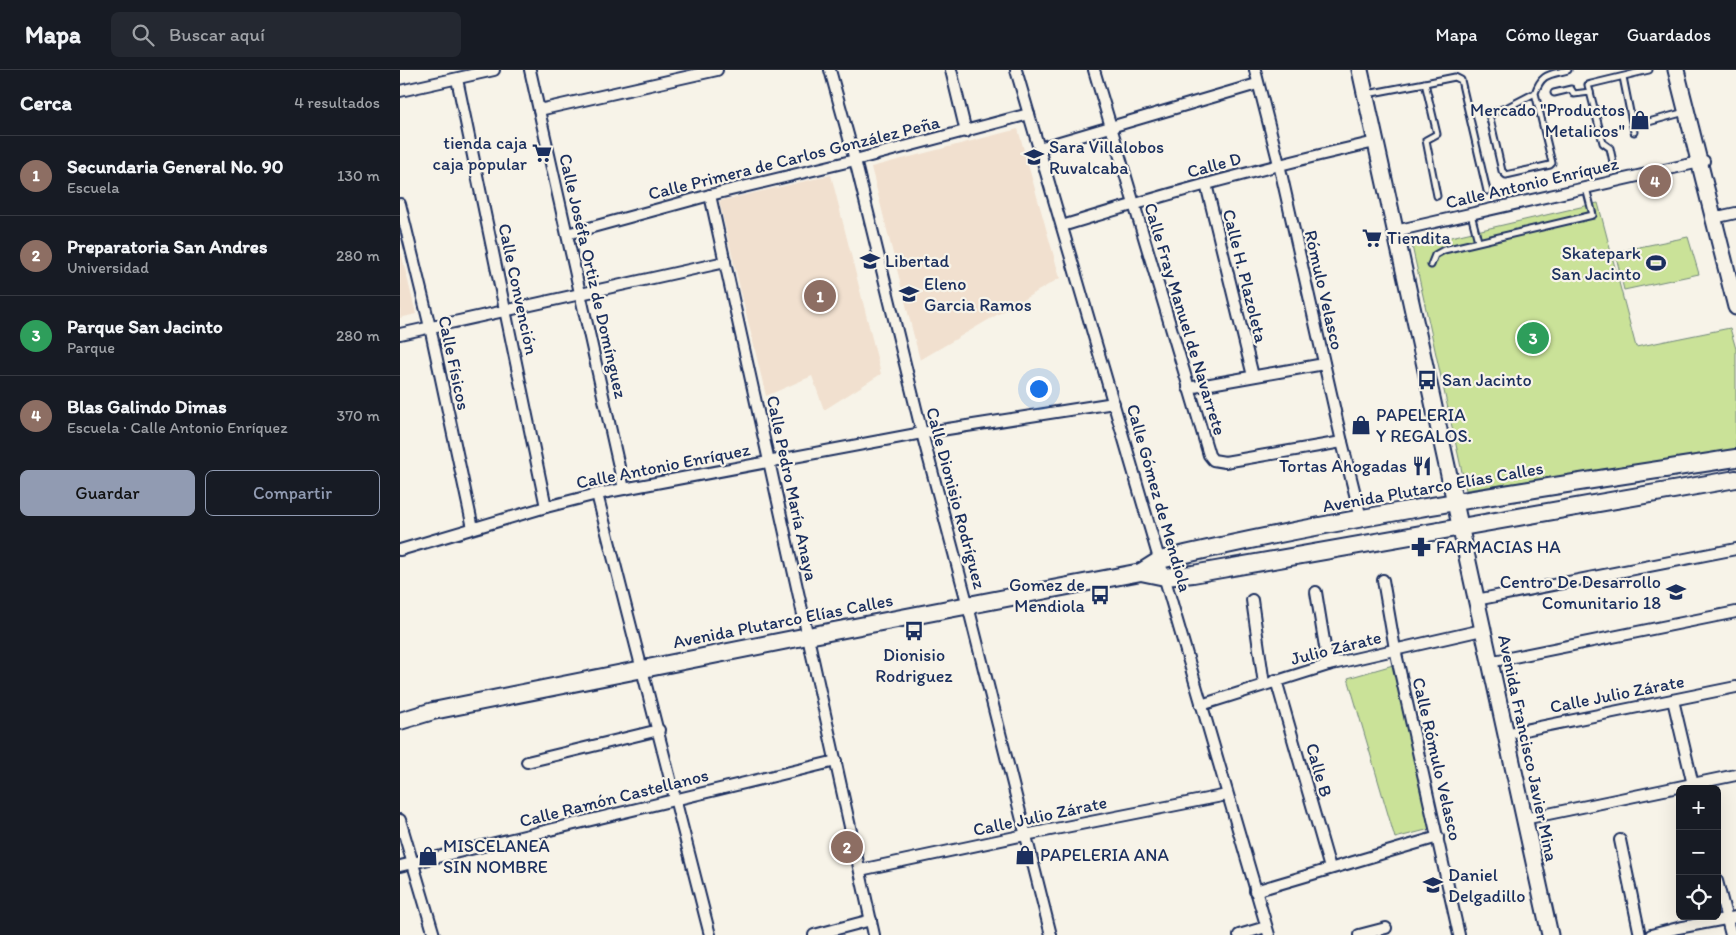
<!DOCTYPE html>
<html lang="es">
<meta charset="utf-8">
<style>
:root{--surface:#171b24;--page:#242831;--text:#f1f3f6;--muted:#9ea1a6;--line:#363941;--accent:#919bb2}
body{margin:0;font-family:Itim,sans-serif;background:var(--page);color:var(--text)}
.controls{position:absolute;right:15px;bottom:15px;display:grid;overflow:hidden;border-radius:8px;box-shadow:0 5px 20px #0002}
.controls button{width:45px;height:45px;display:grid;place-items:center;padding:0;border:0;border-bottom:1px solid var(--line);background:var(--surface);color:var(--text);font:25px sans-serif}
.you{position:absolute;left:638px;top:318px;width:18px;height:18px;margin:-12px;border:4px solid #fff;border-radius:50%;background:#1a73e8;box-shadow:0 0 0 8px #1a73e833}
.badge{display:grid;place-items:center;width:32px;height:32px;border-radius:50%;background:var(--accent);color:#fff;font-size:16px;font-weight:700}
.pin{position:absolute;translate:-50% -50%;border:2px solid #fff;box-shadow:0 1px 5px #0006}
.list{margin:0;padding:0;list-style:none}
h2{display:flex;justify-content:space-between;align-items:center;height:65px;margin:0;padding:0 20px;font-size:21px}
h2 small{font-size:16px;font-weight:400;color:var(--muted)}
.list li{display:grid;grid-template-columns:32px 1fr auto;gap:15px;align-items:center;box-sizing:border-box;height:80px;padding:0 20px;border-top:1px solid var(--line)}
.list b{display:block;font-size:19px;white-space:nowrap}
.list p{margin:0;font-size:16px;white-space:nowrap;color:var(--muted)}
.list em{font-size:16px;font-style:normal;color:var(--muted)}
.actions{display:flex;gap:10px;padding:15px 20px}
.actions a{flex:1;padding:11px 0;border:1px solid var(--accent);border-radius:8px;text-align:center;font-size:18px;color:var(--accent)}
.actions .main{background:var(--accent);color:#111}
.icon{flex:none;width:28px;height:28px;fill:none;stroke:currentColor;stroke-width:2;stroke-linecap:round;stroke-linejoin:round}
.map{position:relative;flex:none;width:1336px;height:865px;overflow:hidden}
header{display:flex;align-items:center;gap:30px;box-sizing:border-box;height:70px;padding:0 25px;background:var(--surface);border-bottom:1px solid var(--line)}
header strong{font-size:24px}
nav{display:flex;gap:28px;margin-inline-start:auto;font-size:18px}
.search{width:350px;height:45px;background:var(--page);display:flex;align-items:center;gap:12px;box-sizing:border-box;padding:0 18px;border-radius:8px;color:var(--muted);font-size:19px}
main{display:flex}
aside{flex:1;background:var(--surface)}
.map>svg:first-child{display:block}
.built{fill:#f1e0cf}
.green{fill:#cae298;stroke:#72887b}
.lines{fill:none;stroke-linecap:round;stroke-linejoin:round}
.service-casing{stroke:#1b2f5e;stroke-width:9}
.minor-casing{stroke:#1b2f5e;stroke-width:14}
.secondary-casing{stroke:#1b2f5e;stroke-width:19}
.primary-casing{stroke:#1b2f5e;stroke-width:20}
.service{stroke:#f7f3e8;stroke-width:5}
.minor{stroke:#f7f3e8;stroke-width:10}
.secondary{stroke:#f7f3e8;stroke-width:15}
.primary{stroke:#f7f3e8;stroke-width:16}
.labels{text-anchor:middle;dominant-baseline:central;stroke-width:4.5;stroke-linejoin:round;paint-order:stroke}
.poi-label{font-size:18px;fill:#1b2f5e;stroke:#f7f3e8;text-anchor:start}
.street-label{font-size:18px;fill:#1b2f5e;stroke:#f7f3e8}
</style>
<header>
<strong>Mapa</strong>
<div class="search"><svg class="icon" aria-label="search" viewBox="0 0 24 24"><circle cx="10" cy="10" r="6"/><path d="M15 15l6 6"/></svg>Buscar aquí</div>
<nav><a>Mapa</a><a>Cómo llegar</a><a>Guardados</a></nav>
</header>
<main>
<aside>
<h2>Cerca<small>4 resultados</small></h2>
<ul class="list">
<li><span class="badge" style="background:#8d6e63">1</span><div><b>Secundaria General No. 90</b><p>Escuela</p></div><em>130 m</em></li>
<li><span class="badge" style="background:#8d6e63">2</span><div><b>Preparatoria San Andres</b><p>Universidad</p></div><em>280 m</em></li>
<li><span class="badge" style="background:#2e9e5b">3</span><div><b>Parque San Jacinto</b><p>Parque</p></div><em>280 m</em></li>
<li><span class="badge" style="background:#8d6e63">4</span><div><b>Blas Galindo Dimas</b><p>Escuela · Calle Antonio Enríquez</p></div><em>370 m</em></li>
</ul>
<div class="actions"><a class="main">Guardar</a><a>Compartir</a></div>
</aside>
<div class="map">
<svg width="1336" height="865" viewBox="0 0 1336 865">
<rect width="100%" height="100%" fill="#f7f3e8"/>
<filter id="ink" filterUnits="userSpaceOnUse"><feTurbulence type="fractalNoise" baseFrequency=".02" numOctaves="2"/><feDisplacementMap in="SourceGraphic" scale="10" xChannelSelector="R" yChannelSelector="G"/><feConvolveMatrix kernelMatrix="1 2 1 2 8 2 1 2 1" color-interpolation-filters="sRGB"/></filter>
<g filter="url(#ink)">
<g class="built">
<path d="M 618,59 L 660,208 L 520,290 L 471,97 Z"/>
<path d="M 431,105 L 481,304 L 424,340 L 412,306 L 366,326 L 319,131 Z"/>
<path d="M 0,178 L 16,244 L 0,248 Z"/>
</g>
<g class="green">
<path d="M 1198,133 L 1236,277 L 1330,258 L 1336,279 L 1336,381 L 1066,420 L 1012,176 Z"/>
<path d="M 1288,167 L 1299,204 L 1224,220 L 1215,182 Z"/>
<path d="M 993,595 L 1030,759 L 995,768 L 948,608 Z"/>
</g>
<g class="lines">
<defs>
<g id="service">
<path d="M 1223,7 L 1234,62"/>
<path d="M 1025,13 L 1055,7 L 1061,10 L 1087,121"/>
<path d="M 1190,22 L 1188,15 L 1191,14 L 1249,0"/>
<path d="M 1135,23 L 1152,93 L 1150,95 L 1106,105 L 1102,101 L 1089,44 L 1108,37 L 1135,23 C 1142,3 1149,5 1168,0"/>
<path d="M 1154,23 L 1171,19 L 1174,24 L 1190,22 L 1203,73 L 1210,78 L 1214,97"/>
<path d="M 967,24 L 1025,13 L 1037,64 L 1026,70 L 1037,126"/>
<path d="M 1234,56 L 1285,42"/>
<path d="M 1071,144 L 1078,171"/>
<path d="M 1031,195 L 1035,185 L 1044,180 L 1193,145 L 1186,118"/>
</g>
<g id="minor">
<path d="M 130,0 L 224,419"/>
<path d="M 430,0 L 455,90 L 522,363 L 568,536 L 651,865"/>
<path d="M 551,0 L 566,62"/>
<path d="M 616,0 L 869,865"/>
<path d="M 694,0 L 809,385 L 813,390 L 825,392 L 942,372"/>
<path d="M 855,0 L 879,94 L 942,372 L 961,448"/>
<path d="M 57,9 L 146,437"/>
<path d="M 0,21 L 94,0"/>
<path d="M 139,40 L 317,0"/>
<path d="M 639,78 L 857,14"/>
<path d="M 806,114 L 853,306"/>
<path d="M 310,125 L 474,865"/>
<path d="M 0,134 L 30,257 L 73,458"/>
<path d="M 1313,148 L 1336,143"/>
<path d="M 662,156 C 765,124 870,96 975,72"/>
<path d="M 995,161 L 1304,91"/>
<path d="M 167,164 L 310,125 L 455,90 L 629,44"/>
<path d="M 0,264 L 325,192"/>
<path d="M 788,318 L 924,294"/>
<path d="M 197,424 L 310,865"/>
<path d="M 0,480 L 146,437 L 197,424 L 522,363 L 714,333"/>
<path d="M 983,510 L 995,579 L 1059,865"/>
<path d="M 916,522 L 928,595"/>
<path d="M 852,530 L 864,614"/>
<path d="M 1076,530 L 1336,479"/>
<path d="M 1089,592 L 1336,542"/>
<path d="M 876,610 L 930,798"/>
<path d="M 1273,630 L 1294,719"/>
<path d="M 801,635 L 928,595 L 1082,560"/>
<path d="M 1105,664 L 1336,617"/>
<path d="M 127,692 L 259,660"/>
<path d="M 1124,749 L 1336,705"/>
<path d="M 0,750 L 34,865"/>
<path d="M 1220,770 L 1240,865"/>
<path d="M 0,796 L 436,691"/>
<path d="M 460,800 L 625,765 L 827,725"/>
<path d="M 1317,811 L 1331,865"/>
<path d="M 855,821 L 1038,767"/>
<path d="M 414,865 L 471,850"/>
<path d="M 839,865 L 866,857"/>
<path d="M 959,865 L 986,858"/>
<path d="M 1251,865 L 1278,858 L 1336,847"/>
</g>
<g id="secondary">
<path d="M 960,0 L 1150,865"/>
<path d="M 1276,0 L 1336,237"/>
</g>
<g id="primary">
<path d="M 741,502 L 765,507 L 793,504 L 1336,409"/>
<path d="M 0,651 L 33,641 L 408,566 L 741,502 L 760,490 C 950,445 1143,418 1336,388"/>
</g>
</defs>
<use href="#service" class="service-casing"/>
<use href="#minor" class="minor-casing"/>
<use href="#secondary" class="secondary-casing"/>
<use href="#primary" class="primary-casing"/>
<use href="#service" class="service"/>
<use href="#minor" class="minor"/>
<use href="#secondary" class="secondary"/>
<use href="#primary" class="primary"/>
</g>
</g>
<defs>
<symbol id="shop-bare" viewBox="-9 -9 18 18"><path d="M-5-2.5h2.3a2.7 3.5 0 0 1 5.4 0H5L5.5 6h-11ZM-1.5-2.5h3a1.5 2.3 0 0 0-3 0Z" fill="#1b2f5e" stroke="#f7f3e8" stroke-width="2.5" paint-order="stroke"/></symbol>
<symbol id="supermarket-bare" viewBox="-9 -9 18 18"><path d="M-6-5.5h2.5l.6 2H6L4.5 2H-2.5L-4.4-4H-6ZM-1.5 3.2a1.3 1.3 0 1 0 .1 0ZM3 3.2a1.3 1.3 0 1 0 .1 0Z" fill="#1b2f5e" stroke="#f7f3e8" stroke-width="2.5" paint-order="stroke"/></symbol>
<symbol id="school-bare" viewBox="-9 -9 18 18"><path d="M0-5L7-2L0 1L-7-2ZM-4 1L0 2.5L4 1V4Q0 6-4 4Z" fill="#1b2f5e" stroke="#f7f3e8" stroke-width="2.5" paint-order="stroke"/></symbol>
<symbol id="stadium-bare" viewBox="-9 -9 18 18"><path d="M0-5a6.5 5 0 1 0 0 10a6.5 5 0 1 0 0-10ZM-3.5-1.8h7v3.6h-7Z" fill="#1b2f5e" stroke="#f7f3e8" stroke-width="2.5" paint-order="stroke"/></symbol>
<symbol id="bus-bare" viewBox="-9 -9 18 18"><path d="M-5-6H5V4H4V6H2V4H-2V6H-4V4H-5ZM-3.5-4V0h7V-4ZM-3.5 1.2v1.5H-2V1.2ZM2 1.2v1.5H3.5V1.2Z" fill="#1b2f5e" stroke="#f7f3e8" stroke-width="2.5" paint-order="stroke"/></symbol>
<symbol id="restaurant-bare" viewBox="-9 -9 18 18"><path d="M-5-6h1v4h1v-4h1v4h1v-4h1v5L-1.5 .5V6h-2V.5L-5-1ZM5-6V6H3V1.5H1.5Q1.5-4 5-6Z" fill="#1b2f5e" stroke="#f7f3e8" stroke-width="2.5" paint-order="stroke"/></symbol>
<symbol id="pharmacy-bare" viewBox="-9 -9 18 18"><path d="M-2-6h4v4h4v4h-4v4h-4v-4h-4v-4h4Z" fill="#1b2f5e" stroke="#f7f3e8" stroke-width="2.5" paint-order="stroke"/></symbol>
</defs>
<g fill-rule="evenodd">
<use href="#shop-bare" x="1226" y="36" width="28" height="28"/>
<use href="#supermarket-bare" x="128" y="69" width="28" height="28"/>
<use href="#school-bare" x="620" y="73" width="28" height="28"/>
<use href="#supermarket-bare" x="958" y="154" width="28" height="28"/>
<use href="#school-bare" x="456" y="177" width="28" height="28"/>
<use href="#stadium-bare" x="1242" y="179" width="28" height="28"/>
<use href="#school-bare" x="495" y="210" width="28" height="28"/>
<use href="#bus-bare" x="1013" y="296" width="28" height="28"/>
<use href="#shop-bare" x="947" y="341" width="28" height="28"/>
<use href="#restaurant-bare" x="1008" y="382" width="28" height="28"/>
<use href="#pharmacy-bare" x="1007" y="463" width="28" height="28"/>
<use href="#school-bare" x="1262" y="508" width="28" height="28"/>
<use href="#bus-bare" x="686" y="511" width="28" height="28"/>
<use href="#bus-bare" x="500" y="547" width="28" height="28"/>
<use href="#shop-bare" x="611" y="771" width="28" height="28"/>
<use href="#shop-bare" x="14" y="772" width="28" height="28"/>
<use href="#school-bare" x="1019" y="801" width="28" height="28"/>
</g>
<g class="labels">
<g class="poi-label">
<text x="1225" y="40" text-anchor="end">Mercado "Productos<tspan x="1225" dy="21">Metalicos"</tspan></text>
<text x="127" y="73" text-anchor="end">tienda caja<tspan x="127" dy="21">caja popular</tspan></text>
<text x="649" y="77">Sara Villalobos<tspan x="649" dy="21">Ruvalcaba</tspan></text>
<text x="987" y="168">Tiendita</text>
<text x="1241" y="183" text-anchor="end">Skatepark<tspan x="1241" dy="21">San Jacinto</tspan></text>
<text x="485" y="191">Libertad</text>
<text x="524" y="214">Eleno<tspan x="524" dy="21">Garcia Ramos</tspan></text>
<text x="1042" y="310">San Jacinto</text>
<text x="976" y="345">PAPELERIA<tspan x="976" dy="21">Y REGALOS.</tspan></text>
<text x="1007" y="396" text-anchor="end">Tortas Ahogadas</text>
<text x="1036" y="477">FARMACIAS HA</text>
<text x="1261" y="512" text-anchor="end">Centro De Desarrollo<tspan x="1261" dy="21">Comunitario 18</tspan></text>
<text x="685" y="515" text-anchor="end">Gomez de<tspan x="685" dy="21">Mendiola</tspan></text>
<text x="514" y="585" text-anchor="middle">Dionisio<tspan x="514" dy="21">Rodriguez</tspan></text>
<text x="43" y="776">MISCELANEA<tspan x="43" dy="21">SIN NOMBRE</tspan></text>
<text x="640" y="785">PAPELERIA ANA</text>
<text x="1048" y="805">Daniel<tspan x="1048" dy="21">Delgadillo</tspan></text>
</g>
<g class="street-label">
<text transform="translate(394 88) rotate(-14)">Calle Primera de Carlos González Peña</text>
<text transform="translate(814 95) rotate(-15)">Calle D</text>
<text transform="translate(1132 113) rotate(-13)">Calle Antonio Enríquez</text>
<text transform="translate(193 206) rotate(77)">Calle Joséfa Ortiz de Domínguez</text>
<text transform="translate(845 206) rotate(76)">Calle H. Plazoleta</text>
<text transform="translate(118 219) rotate(78)">Calle Convención</text>
<text transform="translate(924 220) rotate(77)">Rómulo Velasco</text>
<text transform="translate(785 249) rotate(73)">Calle Fray Manuel de Navarrete</text>
<text transform="translate(54 293) rotate(78)">Calle Físicos</text>
<text transform="translate(263 396) rotate(-11)">Calle Antonio Enríquez</text>
<text transform="translate(1033 417) rotate(-10)">Avenida Plutarco Elías Calles</text>
<text transform="translate(392 418) rotate(78)">Calle Pedro María Anaya</text>
<text transform="translate(556 428) rotate(75)">Calle Dionisio Rodríguez</text>
<text transform="translate(759 428) rotate(74)">Calle Gómez de Mendiola</text>
<text transform="translate(383 551) rotate(-11)">Avenida Plutarco Elías Calles</text>
<text transform="translate(936 578) rotate(-14)">Julio Zárate</text>
<text transform="translate(1217 624) rotate(-11)">Calle Julio Zárate</text>
<text transform="translate(1128 678) rotate(78)">Avenida Francisco Javier Mina</text>
<text transform="translate(1037 689) rotate(77)">Calle Rómulo Velasco</text>
<text transform="translate(919 700) rotate(74)">Calle B</text>
<text transform="translate(214 728) rotate(-14)">Calle Ramón Castellanos</text>
<text transform="translate(640 746) rotate(-12)">Calle Julio Zárate</text>
</g>
</g>
</svg>
<div class="controls">
<button>+</button>
<button>−</button>
<button><svg class="icon" aria-label="locate" viewBox="0 0 24 24"><circle cx="12" cy="12" r="6"/><path d="M12 2v4M12 18v4M2 12h4M18 12h4"/></svg></button>
</div>
<div class="you"></div>
<div class="pin badge" style="left:420px;top:226px;background:#8d6e63">1</div>
<div class="pin badge" style="left:447px;top:777px;background:#8d6e63">2</div>
<div class="pin badge" style="left:1133px;top:268px;background:#2e9e5b">3</div>
<div class="pin badge" style="left:1255px;top:111px;background:#8d6e63">4</div>
</div>
</main>
